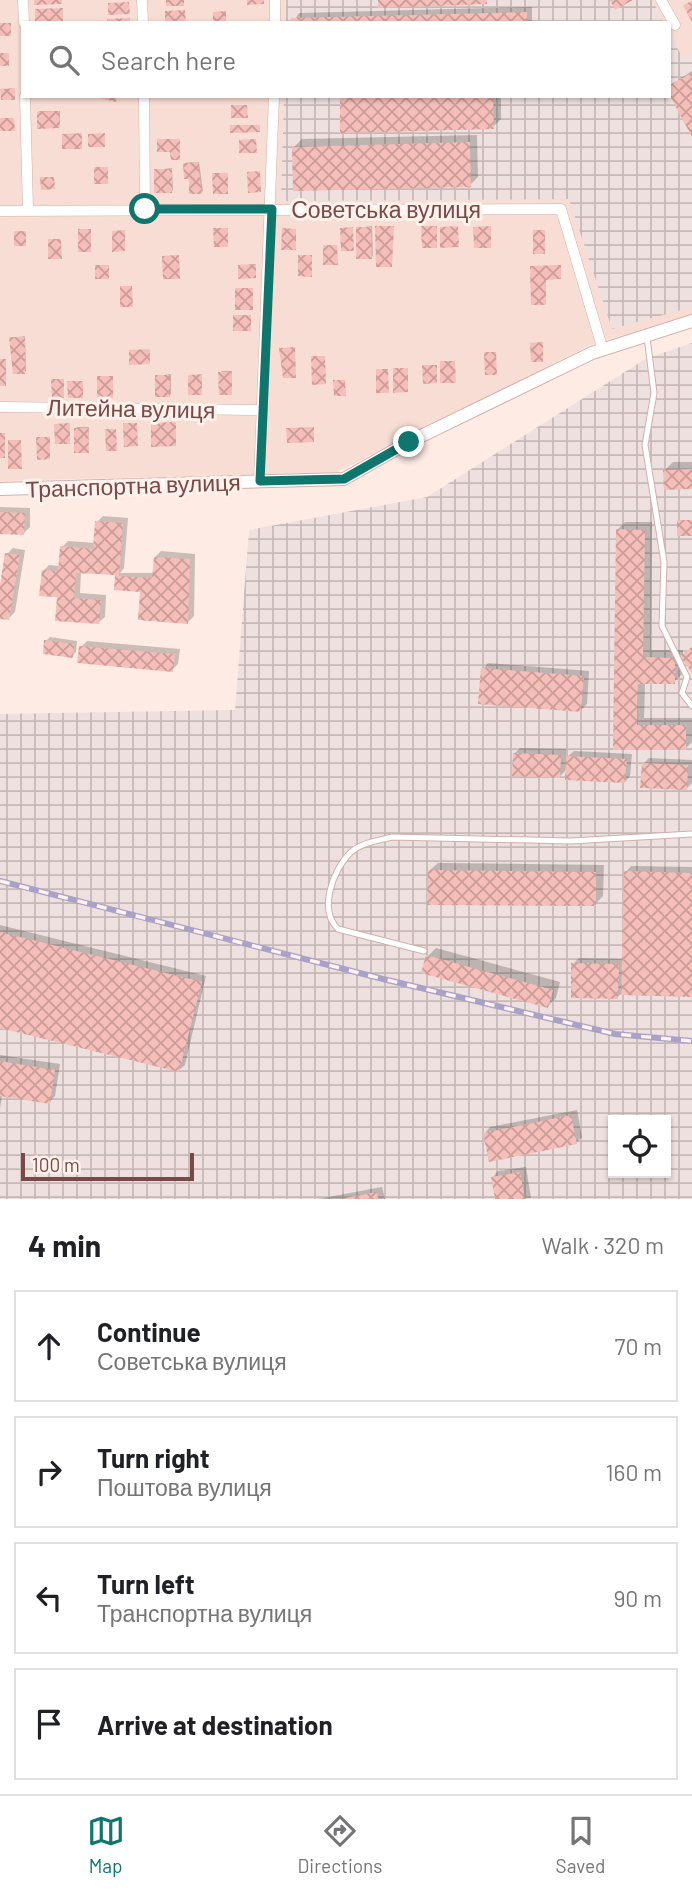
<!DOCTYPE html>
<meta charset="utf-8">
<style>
:root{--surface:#fff;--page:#f2f2f2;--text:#202124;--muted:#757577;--line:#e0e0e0;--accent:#0f766e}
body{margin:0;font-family:Barlow,sans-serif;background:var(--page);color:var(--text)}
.controls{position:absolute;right:21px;bottom:21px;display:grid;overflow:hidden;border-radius:0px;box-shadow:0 2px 5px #0004}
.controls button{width:63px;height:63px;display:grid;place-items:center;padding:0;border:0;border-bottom:2px solid var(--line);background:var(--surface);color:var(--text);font:35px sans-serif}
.scale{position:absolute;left:21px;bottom:18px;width:173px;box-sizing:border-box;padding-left:7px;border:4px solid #784947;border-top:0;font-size:19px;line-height:24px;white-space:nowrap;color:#784947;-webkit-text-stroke:5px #fff1eb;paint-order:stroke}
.stop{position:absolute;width:21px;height:21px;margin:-16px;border:5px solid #0f766e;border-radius:50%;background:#fff}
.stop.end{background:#0f766e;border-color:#fff;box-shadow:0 2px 7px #0008}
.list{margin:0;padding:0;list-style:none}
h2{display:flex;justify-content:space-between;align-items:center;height:91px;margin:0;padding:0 28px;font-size:30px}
h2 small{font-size:23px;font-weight:400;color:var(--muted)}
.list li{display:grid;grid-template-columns:46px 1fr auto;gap:21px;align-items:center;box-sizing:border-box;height:112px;margin:0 14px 14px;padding:0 14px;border:2px solid var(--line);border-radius:0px}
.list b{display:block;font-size:26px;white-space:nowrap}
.list p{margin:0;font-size:23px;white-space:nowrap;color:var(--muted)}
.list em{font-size:23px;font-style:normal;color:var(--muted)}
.icon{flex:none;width:38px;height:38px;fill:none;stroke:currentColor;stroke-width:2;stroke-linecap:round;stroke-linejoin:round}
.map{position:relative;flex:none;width:692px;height:1199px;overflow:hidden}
.search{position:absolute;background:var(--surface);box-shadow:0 2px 5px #0004;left:21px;right:21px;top:21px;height:77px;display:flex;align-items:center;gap:18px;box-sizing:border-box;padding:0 24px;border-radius:0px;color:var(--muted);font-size:26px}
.sheet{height:595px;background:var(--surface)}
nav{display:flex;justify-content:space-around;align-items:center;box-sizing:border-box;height:98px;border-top:2px solid var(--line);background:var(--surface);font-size:19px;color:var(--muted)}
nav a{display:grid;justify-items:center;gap:4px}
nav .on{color:var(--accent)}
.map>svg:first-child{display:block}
.residential{fill:#f8ddd4;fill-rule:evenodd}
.industrial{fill:url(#industrial-grid);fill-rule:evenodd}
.shadow{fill:#0003}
.building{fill:url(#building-cross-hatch)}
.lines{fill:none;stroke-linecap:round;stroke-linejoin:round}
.service-casing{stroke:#d2b0ab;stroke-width:7}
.minor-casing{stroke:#d2b0ab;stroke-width:11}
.tertiary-casing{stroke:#d2b0ab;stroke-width:14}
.service{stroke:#fff;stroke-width:5}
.minor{stroke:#fff;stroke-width:10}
.tertiary{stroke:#fff;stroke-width:12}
.rail-casing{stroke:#a9a1c8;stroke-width:6}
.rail{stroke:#fff1eb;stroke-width:3.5;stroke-dasharray:10;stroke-linecap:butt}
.route{stroke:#0f766e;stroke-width:9}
.labels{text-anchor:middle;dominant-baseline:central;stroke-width:6;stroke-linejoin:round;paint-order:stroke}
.street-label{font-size:23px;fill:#784947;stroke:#fff1eb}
</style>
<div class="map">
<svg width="692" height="1199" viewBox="0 0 692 1199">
<defs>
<pattern id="industrial-grid" width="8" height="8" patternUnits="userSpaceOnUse" patternTransform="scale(1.75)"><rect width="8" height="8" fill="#ede0de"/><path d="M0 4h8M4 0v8" fill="none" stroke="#c5b8b6"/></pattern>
<pattern id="building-cross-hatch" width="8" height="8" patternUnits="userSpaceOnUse" patternTransform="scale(1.75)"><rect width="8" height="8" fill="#f5beb9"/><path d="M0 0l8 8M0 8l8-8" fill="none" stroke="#cb9c98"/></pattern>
</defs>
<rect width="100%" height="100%" fill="#feebe3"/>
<path class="residential" d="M 0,0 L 692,0 L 692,314 L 590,345 L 337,472 L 0,481 ZM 23,23 L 669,23 L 669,96 L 23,96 Z"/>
<g class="industrial">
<path d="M 286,0 L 652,0 L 664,23 L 286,23 Z"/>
<path d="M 669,33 L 683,58 L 692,53 L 692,307 L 612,329 L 569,199 L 281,201 L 284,96 L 669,96 Z"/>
<path d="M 692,343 L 692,1199 L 0,1199 L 0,714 L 235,710 L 249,530 L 427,497 L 647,358 ZM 613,1120 L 666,1120 L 666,1173 L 613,1173 Z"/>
</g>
<g class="shadow">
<path d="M 532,7 L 532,23 L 293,23 L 299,13 Z"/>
<path d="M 692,71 L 692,133 L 669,86 Z"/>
<path d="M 341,96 L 501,96 L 501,119 L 493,127 Z"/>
<path d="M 40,111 L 60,111 L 60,125 L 38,112 Z"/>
<path d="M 477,135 L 478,177 L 470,185 L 294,147 L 302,139 Z"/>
<path d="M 199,162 L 203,191 L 201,192 L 185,163 Z"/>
<path d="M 172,168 L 173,190 L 172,191 L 156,170 Z"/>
<path d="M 372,226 L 373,256 L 371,257 L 358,228 Z"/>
<path d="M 561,265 L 560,277 L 546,278 L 546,303 L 532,267 Z"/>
<path d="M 25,336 L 26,371 L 25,372 L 11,338 Z"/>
<path d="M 222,371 L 232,371 L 232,393 L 220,373 Z"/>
<path d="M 171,374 L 171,394 L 170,395 L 157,376 Z"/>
<path d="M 77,427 L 89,427 L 88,451 L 76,429 Z"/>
<path d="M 673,462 L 692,462 L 692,488 L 665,470 Z"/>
<path d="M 0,507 L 30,508 L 30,527 L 24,533 L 0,532 Z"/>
<path d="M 103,516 L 128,518 L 124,568 L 120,573 L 154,573 L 155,557 L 161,551 L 195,554 L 194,616 L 188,622 L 117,576 L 119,574 L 81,571 L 80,593 L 106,595 L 105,617 L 99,622 L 59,595 L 43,571 L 49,565 L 60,566 L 62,547 L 68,541 L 95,543 L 97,522 Z"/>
<path d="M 625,522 L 652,522 L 651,650 L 683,650 L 683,656 L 692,647 L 692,670 L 683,656 L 682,674 L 674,682 L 645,682 L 644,718 L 692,718 L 692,742 L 685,749 L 615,748 L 617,530 Z"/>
<path d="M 13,548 L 25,550 L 15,612 L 9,618 L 0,617 L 0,596 L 7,554 Z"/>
<path d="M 50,637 L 77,641 L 76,652 L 72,656 L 46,641 Z"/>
<path d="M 87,641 L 180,649 L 178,664 L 172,670 L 81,647 Z"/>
<path d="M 488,663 L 589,671 L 587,704 L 581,710 L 483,669 Z"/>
<path d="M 520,748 L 566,749 L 566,758 L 574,751 L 632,754 L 630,776 L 625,782 L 567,769 L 560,776 L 514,754 Z"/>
<path d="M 649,758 L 692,760 L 692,783 L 686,789 L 643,764 Z"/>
<path d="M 438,863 L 604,865 L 603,896 L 595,904 L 429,871 Z"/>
<path d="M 631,866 L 692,867 L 692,995 L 621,994 L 617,997 L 573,964 L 579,958 L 623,959 L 626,872 Z"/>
<path d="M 0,925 L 206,976 L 185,1065 L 179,1070 L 0,1026 Z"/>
<path d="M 436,948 L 560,982 L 556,998 L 548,1006 L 428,956 Z"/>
<path d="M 0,1055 L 60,1064 L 55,1096 L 49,1102 L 2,1095 L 0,1109 Z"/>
<path d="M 577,1110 L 582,1137 L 576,1143 L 485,1133 L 490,1127 Z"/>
<path d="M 526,1167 L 531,1198 L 496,1199 L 493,1177 L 498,1171 Z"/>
<path d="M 382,1187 L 385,1199 L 318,1199 Z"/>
</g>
<g class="building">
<path d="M 34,0 L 62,0 L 62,4 L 34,5 Z"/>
<rect x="166" y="0" width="18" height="6"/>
<path d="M 247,0 L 264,0 L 264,4 L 247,5 Z"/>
<path d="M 378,0 L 487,0 L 487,4 L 378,8 Z"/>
<path d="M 610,0 L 633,0 L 615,10 Z"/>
<path d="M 692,1 L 692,22 L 683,5 Z"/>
<path d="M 129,2 L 130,14 L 108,15 L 108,3 Z"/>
<path d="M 63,8 L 63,21 L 35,22 L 35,9 Z"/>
<path d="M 185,10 L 186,23 L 165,23 L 165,11 Z"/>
<path d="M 226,11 L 226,23 L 213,23 L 213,12 Z"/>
<path d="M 527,12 L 527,23 L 291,23 L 291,18 Z"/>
<path d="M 130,18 L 130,23 L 107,23 L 107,19 Z"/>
<rect x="0" y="23" width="11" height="13"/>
<rect x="0" y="53" width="9" height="13"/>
<path d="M 692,73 L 692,137 L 669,94 L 669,85 Z"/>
<path d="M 15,88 L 15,100 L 1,100 L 0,89 Z"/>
<path d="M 91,96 L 117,96 L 116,102 Z"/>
<path d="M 340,96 L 493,96 L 494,129 L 340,133 Z"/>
<path d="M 231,105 L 247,105 L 248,118 L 231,118 Z"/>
<path d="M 59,111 L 60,128 L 37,129 L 37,112 Z"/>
<path d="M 0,118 L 14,118 L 15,131 L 0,131 Z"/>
<path d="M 230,125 L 260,125 L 260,132 L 230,133 Z"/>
<path d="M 82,133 L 82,149 L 62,149 L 62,134 Z"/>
<path d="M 105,133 L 105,147 L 88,147 L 88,134 Z"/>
<path d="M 157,139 L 180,139 L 180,160 L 171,160 L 170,152 L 157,152 Z"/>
<path d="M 256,139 L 257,153 L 239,153 L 239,140 Z"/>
<path d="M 470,142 L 471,187 L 293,191 L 292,147 Z"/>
<path d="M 198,162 L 202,194 L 189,194 L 189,179 L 184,179 L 183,163 Z"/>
<rect x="94" y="167" width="14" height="17"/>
<rect x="154" y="169" width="18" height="24"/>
<path d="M 260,171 L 261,192 L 248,193 L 247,172 Z"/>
<path d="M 212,173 L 228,173 L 228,194 L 213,194 Z"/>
<path d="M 40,177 L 54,177 L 55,189 L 41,190 Z"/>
<path d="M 375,226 L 394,226 L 392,267 L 376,267 Z"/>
<path d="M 421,226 L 437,226 L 437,248 L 422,248 Z"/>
<path d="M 458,226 L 459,247 L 440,248 L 440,227 Z"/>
<path d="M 491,226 L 491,248 L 474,248 L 473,227 Z"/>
<path d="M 353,227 L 354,251 L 341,251 L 340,228 Z"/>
<path d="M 356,227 L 371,227 L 372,259 L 356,259 Z"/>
<path d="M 213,228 L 228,228 L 228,247 L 214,247 Z"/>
<path d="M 282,228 L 296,229 L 296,250 L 281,250 Z"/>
<rect x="78" y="229" width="13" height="23"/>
<path d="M 125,230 L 125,251 L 112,252 L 112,231 Z"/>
<rect x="533" y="230" width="12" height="24"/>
<rect x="14" y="231" width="12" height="15"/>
<path d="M 48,239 L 61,239 L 62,259 L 48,259 Z"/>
<path d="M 323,245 L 337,245 L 338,265 L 323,265 Z"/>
<path d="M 179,255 L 180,279 L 163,279 L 162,256 Z"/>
<path d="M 298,255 L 312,255 L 312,277 L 298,276 Z"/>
<path d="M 256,264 L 256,278 L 238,279 L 238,265 Z"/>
<rect x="95" y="265" width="14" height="14"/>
<path d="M 561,265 L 561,279 L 546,280 L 546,305 L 531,305 L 530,266 Z"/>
<path d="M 120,286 L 132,286 L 133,307 L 120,307 Z"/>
<rect x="235" y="288" width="18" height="22"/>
<rect x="233" y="315" width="18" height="16"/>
<path d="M 9,337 L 25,337 L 25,374 L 13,374 Z"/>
<path d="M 543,342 L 543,362 L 531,362 L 530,343 Z"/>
<path d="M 295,347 L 296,378 L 283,378 L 279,348 Z"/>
<path d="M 150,349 L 150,364 L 129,365 L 129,350 Z"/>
<path d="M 484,352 L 496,352 L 497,375 L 485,375 Z"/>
<path d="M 311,356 L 325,356 L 326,384 L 312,385 Z"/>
<rect x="0" y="359" width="6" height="27"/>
<path d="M 440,361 L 455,361 L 456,383 L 440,383 Z"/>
<path d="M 422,365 L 437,365 L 437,383 L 423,384 Z"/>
<path d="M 393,368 L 408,368 L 408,392 L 393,393 Z"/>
<path d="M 376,369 L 388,369 L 389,393 L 376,393 Z"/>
<path d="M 218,372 L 232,372 L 232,395 L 219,395 Z"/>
<path d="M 202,374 L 202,395 L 188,395 L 188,375 Z"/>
<rect x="155" y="375" width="15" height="22"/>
<path d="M 97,376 L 113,376 L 113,398 L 97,399 Z"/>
<path d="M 51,379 L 64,379 L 64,398 L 52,399 Z"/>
<path d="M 333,380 L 345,380 L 346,396 L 334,396 Z"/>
<path d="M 67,381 L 83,381 L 83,398 L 68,398 Z"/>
<path d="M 176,422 L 176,446 L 151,447 L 151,423 Z"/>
<path d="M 70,423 L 70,444 L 55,444 L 54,424 Z"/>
<path d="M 123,423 L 137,423 L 138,446 L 124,447 Z"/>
<path d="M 314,427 L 314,442 L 287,443 L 286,428 Z"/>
<path d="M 74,428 L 88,428 L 89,453 L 74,453 Z"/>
<path d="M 105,429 L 116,429 L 117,451 L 106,451 Z"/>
<rect x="0" y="433" width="5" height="25"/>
<path d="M 36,437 L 50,437 L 50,459 L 37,460 Z"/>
<path d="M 8,440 L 21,440 L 22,469 L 8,469 Z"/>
<path d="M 692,469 L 692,489 L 664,490 L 663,470 Z"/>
<path d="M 0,512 L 25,513 L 24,535 L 0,534 Z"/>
<rect x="677" y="520" width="15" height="16"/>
<path d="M 95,521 L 123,523 L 119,576 L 152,578 L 154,557 L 190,559 L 188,624 L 138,620 L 140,592 L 114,590 L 115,575 L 76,573 L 74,598 L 101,600 L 99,624 L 55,621 L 57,597 L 39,596 L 42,570 L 58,571 L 60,546 L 93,549 Z"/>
<path d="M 616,529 L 645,530 L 643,657 L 675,658 L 675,684 L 638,684 L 637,725 L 686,725 L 686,750 L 613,750 Z"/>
<path d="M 5,553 L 20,555 L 9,620 L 0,619 L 0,585 Z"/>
<path d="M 44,640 L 74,644 L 73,658 L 43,654 Z"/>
<path d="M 79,646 L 175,654 L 173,672 L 77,663 Z"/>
<path d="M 692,647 L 692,673 L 680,656 Z"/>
<path d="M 481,668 L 584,676 L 581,712 L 478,704 Z"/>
<path d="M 513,753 L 561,755 L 560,778 L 512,776 Z"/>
<path d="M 566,756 L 627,759 L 625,783 L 565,780 Z"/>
<path d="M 642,763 L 688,765 L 687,790 L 640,788 Z"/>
<path d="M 428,870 L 596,872 L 596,906 L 427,905 Z"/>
<path d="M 624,871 L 692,873 L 692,997 L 621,995 Z"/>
<path d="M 0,932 L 202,982 L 179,1072 L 0,1028 Z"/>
<path d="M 426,955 L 553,990 L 548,1008 L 421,973 Z"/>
<path d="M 571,963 L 619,964 L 618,999 L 571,998 Z"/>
<path d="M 0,1061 L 55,1070 L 50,1104 L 0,1096 Z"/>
<path d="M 571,1115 L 577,1144 L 489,1162 L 483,1133 Z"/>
<path d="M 520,1172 L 525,1199 L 495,1199 L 491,1177 Z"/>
<path d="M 377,1192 L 378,1199 L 345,1199 L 345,1198 Z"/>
</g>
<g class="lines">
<defs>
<g id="service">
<path d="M 647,337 L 654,393 L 645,445 L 664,562 L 662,626 L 687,677 L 682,693 L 692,706"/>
<path d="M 424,951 L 338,929 C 318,910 333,870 350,853 C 362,842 377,841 392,837 L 571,841 L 692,834"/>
</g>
<g id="minor">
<path d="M 23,0 L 24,23"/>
<path d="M 142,0 L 143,23"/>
<path d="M 661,0 L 675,25"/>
<path d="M 275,23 L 275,0"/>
<path d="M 25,96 L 28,210"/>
<path d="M 144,96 L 145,209"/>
<path d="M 0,211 L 561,209 L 603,350"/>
<path d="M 0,407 L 262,410"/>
<path d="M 259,481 L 274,96"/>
</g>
<path id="tertiary" d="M 0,489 L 344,479 L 409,442 L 592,353 L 692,321"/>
</defs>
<use href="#service" class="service-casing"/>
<use href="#minor" class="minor-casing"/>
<use href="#tertiary" class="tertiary-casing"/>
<use href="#service" class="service"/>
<use href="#minor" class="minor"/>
<use href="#tertiary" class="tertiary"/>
<defs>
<path id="rail" d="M 0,881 L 383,979 L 615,1034 L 692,1041"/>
</defs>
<use href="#rail" class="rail-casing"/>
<use href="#rail" class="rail"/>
</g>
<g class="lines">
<path class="route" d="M 145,209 L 272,209 L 260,481 L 344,479 L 409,442"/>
</g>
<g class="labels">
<g class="street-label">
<text x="386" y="209">Советська вулиця</text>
<text transform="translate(131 408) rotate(1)">Литейна вулиця</text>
<text transform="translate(133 485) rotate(-2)">Транспортна вулиця</text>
</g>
</g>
</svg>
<div class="controls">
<button><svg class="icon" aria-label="locate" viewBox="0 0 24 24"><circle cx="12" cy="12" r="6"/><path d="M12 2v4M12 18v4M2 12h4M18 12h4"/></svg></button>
</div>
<div class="scale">100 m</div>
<div class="stop" style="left:145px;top:209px"></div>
<div class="stop end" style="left:409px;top:442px"></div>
<div class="search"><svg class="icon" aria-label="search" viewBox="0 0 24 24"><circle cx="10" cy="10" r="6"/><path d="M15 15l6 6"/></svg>Search here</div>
</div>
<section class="sheet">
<h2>4 min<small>Walk · 320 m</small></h2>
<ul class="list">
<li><svg class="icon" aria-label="ahead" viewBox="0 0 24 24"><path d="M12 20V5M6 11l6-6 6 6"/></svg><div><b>Continue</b><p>Советська вулиця</p></div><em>70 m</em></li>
<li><svg class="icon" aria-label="right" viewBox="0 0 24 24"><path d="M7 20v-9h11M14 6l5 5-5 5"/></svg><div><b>Turn right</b><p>Поштова вулиця</p></div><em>160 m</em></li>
<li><svg class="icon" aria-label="left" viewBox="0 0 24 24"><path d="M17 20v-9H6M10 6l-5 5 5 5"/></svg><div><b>Turn left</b><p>Транспортна вулиця</p></div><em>90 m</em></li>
<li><svg class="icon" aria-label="arrive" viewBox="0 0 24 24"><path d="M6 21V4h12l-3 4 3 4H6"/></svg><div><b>Arrive at destination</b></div></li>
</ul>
</section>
<nav>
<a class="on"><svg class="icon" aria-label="map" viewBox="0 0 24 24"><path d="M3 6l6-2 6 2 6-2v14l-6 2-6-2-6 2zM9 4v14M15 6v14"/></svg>Map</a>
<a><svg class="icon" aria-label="directions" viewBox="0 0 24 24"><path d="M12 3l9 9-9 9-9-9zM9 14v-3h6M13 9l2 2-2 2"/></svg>Directions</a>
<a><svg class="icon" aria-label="saved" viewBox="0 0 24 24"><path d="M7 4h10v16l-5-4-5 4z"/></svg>Saved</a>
</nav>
